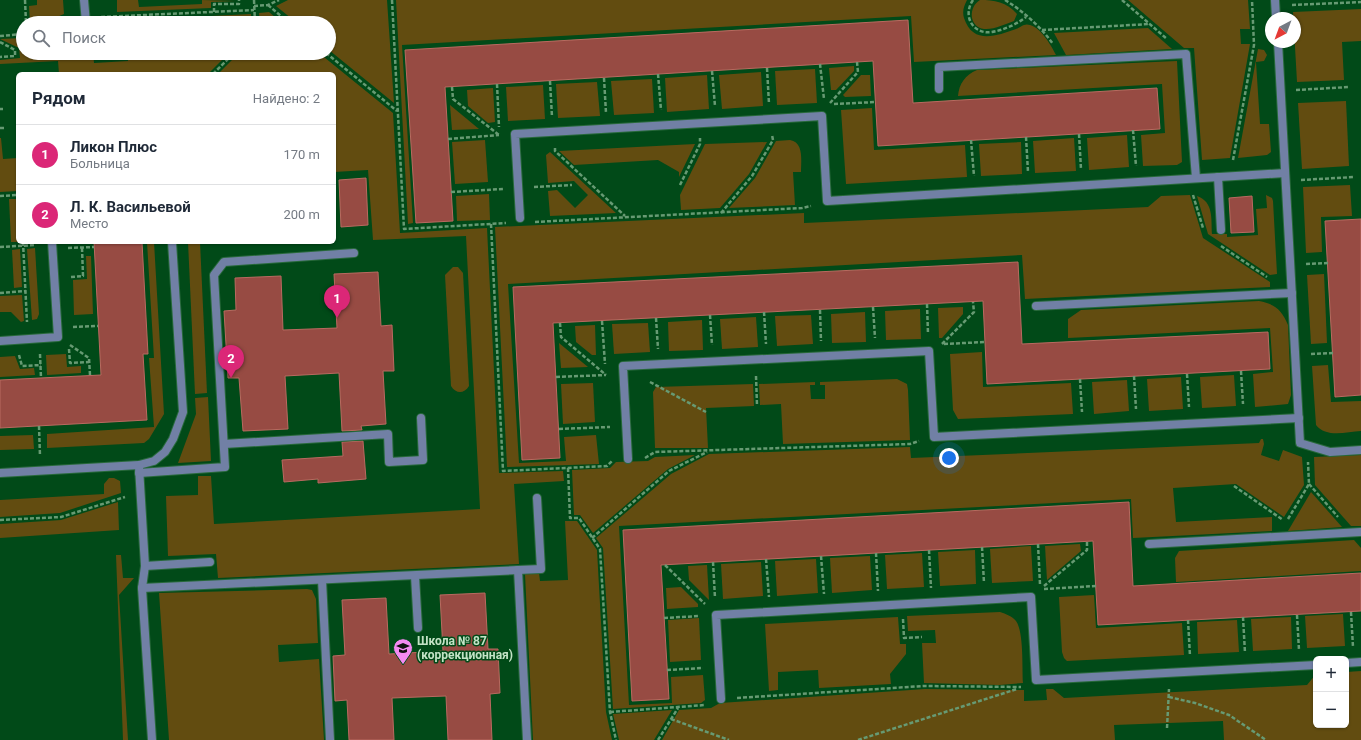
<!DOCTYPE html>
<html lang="ru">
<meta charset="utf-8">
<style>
:root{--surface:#fff;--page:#f6f6f7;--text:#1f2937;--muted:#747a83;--line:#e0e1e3;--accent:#db2777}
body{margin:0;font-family:Roboto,sans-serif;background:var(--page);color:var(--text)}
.controls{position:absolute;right:12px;bottom:12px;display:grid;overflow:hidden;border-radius:6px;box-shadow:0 1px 3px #0004}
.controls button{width:36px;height:36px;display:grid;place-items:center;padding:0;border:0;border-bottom:1px solid var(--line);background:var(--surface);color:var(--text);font:20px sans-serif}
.compass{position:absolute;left:1265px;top:12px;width:36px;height:36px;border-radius:50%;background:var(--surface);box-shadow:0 1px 3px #0004;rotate:221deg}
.you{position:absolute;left:949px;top:458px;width:14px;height:14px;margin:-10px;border:3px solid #fff;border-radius:50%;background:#1a73e8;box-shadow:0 0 0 6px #1a73e833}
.badge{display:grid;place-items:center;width:26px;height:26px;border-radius:50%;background:var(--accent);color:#fff;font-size:13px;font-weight:700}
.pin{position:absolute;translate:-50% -33px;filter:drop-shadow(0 1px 2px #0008)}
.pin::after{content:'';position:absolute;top:21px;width:14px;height:12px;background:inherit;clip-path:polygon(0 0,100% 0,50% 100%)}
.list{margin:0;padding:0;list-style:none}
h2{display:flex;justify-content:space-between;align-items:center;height:52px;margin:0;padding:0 16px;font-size:17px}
h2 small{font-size:13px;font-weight:400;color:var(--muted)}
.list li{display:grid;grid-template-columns:26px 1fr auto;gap:12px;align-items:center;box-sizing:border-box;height:60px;padding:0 16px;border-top:1px solid var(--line)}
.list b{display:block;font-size:15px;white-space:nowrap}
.list p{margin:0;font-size:13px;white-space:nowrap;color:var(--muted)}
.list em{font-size:13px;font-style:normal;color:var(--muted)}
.icon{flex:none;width:22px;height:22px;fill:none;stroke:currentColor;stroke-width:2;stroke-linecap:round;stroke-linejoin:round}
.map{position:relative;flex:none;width:1361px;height:740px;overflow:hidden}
.search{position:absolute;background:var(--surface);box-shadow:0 1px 3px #0004;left:16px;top:16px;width:320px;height:44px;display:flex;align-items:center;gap:10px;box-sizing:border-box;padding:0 14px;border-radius:22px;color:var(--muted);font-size:15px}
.panel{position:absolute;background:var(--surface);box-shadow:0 1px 3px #0004;left:16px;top:72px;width:320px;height:172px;border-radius:6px}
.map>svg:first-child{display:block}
.green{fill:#624c10}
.building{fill:#974b43;stroke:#b96a60}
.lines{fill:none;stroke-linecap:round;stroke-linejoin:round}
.lane-casing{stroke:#28693b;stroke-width:10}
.path{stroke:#679a73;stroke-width:2.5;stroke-dasharray:4 2;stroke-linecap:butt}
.lane{stroke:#7180a5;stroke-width:8}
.labels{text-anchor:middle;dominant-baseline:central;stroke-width:3;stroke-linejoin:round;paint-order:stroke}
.poi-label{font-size:12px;font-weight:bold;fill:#c3e3c6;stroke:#014a18;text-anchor:start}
</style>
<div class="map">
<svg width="1361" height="740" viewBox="0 0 1361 740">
<rect width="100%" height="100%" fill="#014a18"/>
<g class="green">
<path d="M 37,0 L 63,0 L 64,14 L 43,23 L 30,23 L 29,6 L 37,5 Z"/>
<path d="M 117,0 L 138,0 L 139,7 L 202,4 L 202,0 L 236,1 L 211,2 L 211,8 L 117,12 Z"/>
<path d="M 288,0 L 387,0 L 394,103 L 329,50 L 329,23 L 297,23 L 276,6 Z"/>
<path d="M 396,0 L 967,0 C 964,6 962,11 964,18 C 973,45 996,36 1016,29 C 1021,27 1024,23 1030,25 C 1041,28 1051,45 1056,55 L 914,62 L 911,16 L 402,45 L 413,223 L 408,224 Z"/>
<path d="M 980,0 C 994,0 1007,2 1017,14 L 1014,21 C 1005,24 994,30 984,29 C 969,27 968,7 980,0 Z"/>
<path d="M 1128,0 L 1248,0 L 1250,29 L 1240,29 L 1241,44 L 1250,44 L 1230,158 L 1202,160 L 1194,48 L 1184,48 Z"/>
<path d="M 1361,9 L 1361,41 L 1342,42 L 1344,80 L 1297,82 L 1293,12 Z"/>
<path d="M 269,12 L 282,23 L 260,23 L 259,13 Z"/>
<path d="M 251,14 L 251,23 L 110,23 L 110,21 Z"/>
<path d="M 1148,28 L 1172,49 L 1066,55 L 1054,33 Z"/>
<path d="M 23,38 L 23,53 L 93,53 L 94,63 L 128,61 L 128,53 L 229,53 L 208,74 L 59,74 L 58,61 L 0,64 L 0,60 L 20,58 L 19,48 L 0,39 Z"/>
<path d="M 1258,49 L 1264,50 L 1267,55 L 1264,61 L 1256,62 L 1260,124 L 1269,124 L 1271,152 L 1267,155 L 1238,158 Z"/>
<path d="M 239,53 L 319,53 L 393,113 L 400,233 L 487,228 L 499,473 L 563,471 L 564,481 L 514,484 L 519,564 L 218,578 L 216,554 L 168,556 L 166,496 L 198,495 L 198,476 L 211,476 L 214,524 L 480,509 L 466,236 L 373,240 L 368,170 L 334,172 L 334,74 L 218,74 Z"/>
<path d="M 1177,61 L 1182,162 L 1177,165 L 1143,166 L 1141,135 L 1165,133 L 1162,84 L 958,96 C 959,84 965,75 977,70 Z"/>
<path d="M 854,66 L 854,71 L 836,90 L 831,90 L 829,68 Z"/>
<path d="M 815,69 L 817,103 L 777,105 L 775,71 Z"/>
<path d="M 761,72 L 763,106 L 722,109 L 719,75 Z"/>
<path d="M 707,75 L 709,109 L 667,112 L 665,78 Z"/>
<path d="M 861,75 L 870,75 L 871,96 L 845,97 L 843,95 Z"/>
<path d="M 652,79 L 654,113 L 614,115 L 611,81 Z"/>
<path d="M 597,82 L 600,116 L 558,118 L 556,84 Z"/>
<path d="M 543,85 L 545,119 L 508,121 L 506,87 Z"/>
<path d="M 493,88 L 495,122 L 488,123 L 468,106 L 467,90 Z"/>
<path d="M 1346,101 L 1349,166 L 1302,169 L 1298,103 Z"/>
<path d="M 450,105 L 479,129 L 452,130 Z"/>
<path d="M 872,108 L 874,150 L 965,145 L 967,177 L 846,184 L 841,110 Z"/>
<path d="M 1127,135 L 1129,167 L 1089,170 L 1087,138 Z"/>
<path d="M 0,138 L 1,138 L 3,159 L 18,158 L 18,191 L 0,192 Z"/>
<path d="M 1074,138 L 1076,171 L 1035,173 L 1033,141 Z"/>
<path d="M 485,140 L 488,182 L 455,184 L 452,142 Z"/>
<path d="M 790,140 C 804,142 801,161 801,172 L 793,172 L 795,205 L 729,208 L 755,178 L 776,141 Z"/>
<path d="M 767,142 L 749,174 L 720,208 L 681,210 L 680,195 L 705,144 Z"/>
<path d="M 1021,142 L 1022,174 L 981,176 L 979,144 Z"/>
<path d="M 695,144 L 679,177 L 679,172 L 658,160 L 574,165 L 559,151 Z"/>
<path d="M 550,152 L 616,213 L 550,216 L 548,191 L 557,190 L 575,208 L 588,195 L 574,181 L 548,183 L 546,155 Z"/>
<path d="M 1350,185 L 1352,216 L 1321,217 L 1322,252 L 1306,253 L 1303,187 Z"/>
<path d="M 489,194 L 490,220 L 457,221 L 456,196 Z"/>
<path d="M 1190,195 L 1203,238 L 1270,282 L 1270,287 L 1025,299 L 1022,255 L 508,284 L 519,463 L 566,461 L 564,437 L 596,435 L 599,464 L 507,467 L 495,227 L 804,213 L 804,223 L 848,221 L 1148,207 L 1161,196 Z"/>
<path d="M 1266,195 L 1272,198 L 1273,201 L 1277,274 L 1270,275 L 1208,234 L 1197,196 C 1214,202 1211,219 1212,234 L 1227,234 L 1227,237 L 1258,235 L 1256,209 L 1267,208 Z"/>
<path d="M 9,199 L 17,199 L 18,242 L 11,242 Z"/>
<path d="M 147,242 L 154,242 L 164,414 L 149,439 L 144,443 L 47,448 L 47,434 L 154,427 L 149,358 L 154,358 Z"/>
<path d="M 188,242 L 200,242 L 207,393 L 195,394 Z"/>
<path d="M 35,248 L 39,314 L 37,319 L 32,320 L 27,249 Z"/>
<path d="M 20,249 L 22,287 L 14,288 L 12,250 Z"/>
<path d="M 86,256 L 91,256 L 93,314 L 74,315 L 73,280 L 87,279 Z"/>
<path d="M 453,267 L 458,267 L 463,273 L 469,386 C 464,394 456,394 451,386 L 445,275 Z"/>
<path d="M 1324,274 L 1327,343 L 1311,344 L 1307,275 Z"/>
<path d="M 22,295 L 24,321 L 21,322 L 11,312 L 0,312 L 0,296 Z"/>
<path d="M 1259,301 C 1275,304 1282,310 1288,325 L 1291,395 L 1288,404 L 1255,407 L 1253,374 L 1273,372 L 1270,328 L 1068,338 L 1068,319 L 1081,310 Z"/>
<path d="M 963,307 L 963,314 L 942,338 L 939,338 L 938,308 Z"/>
<path d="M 920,309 L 921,339 L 886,340 L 885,311 Z"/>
<path d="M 865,312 L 866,342 L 832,343 L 831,314 Z"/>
<path d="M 811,315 L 813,344 L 777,346 L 775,316 Z"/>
<path d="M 756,317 L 758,347 L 722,349 L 720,319 Z"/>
<path d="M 702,320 L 703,350 L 669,351 L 668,322 Z"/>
<path d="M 648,323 L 650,352 L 614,354 L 612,324 Z"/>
<path d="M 595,325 L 596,355 L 592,355 L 576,342 L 575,326 Z"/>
<path d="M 559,343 L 588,367 L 561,368 Z"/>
<path d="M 982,352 L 983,387 L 1071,383 L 1073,414 L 958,419 L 953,410 L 950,354 Z"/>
<path d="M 66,354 L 67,367 L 81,366 L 81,373 L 47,375 L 46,355 Z"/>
<path d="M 15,356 L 20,369 L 34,368 L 35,375 L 0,377 L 0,357 Z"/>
<path d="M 1328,365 L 1331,402 L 1361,401 L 1361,431 C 1346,432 1326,438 1316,425 L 1312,366 Z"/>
<path d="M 1234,375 L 1236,406 L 1202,408 L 1200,377 Z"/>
<path d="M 1181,377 L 1183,409 L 1149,411 L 1147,379 Z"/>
<path d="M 897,379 L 907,384 L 908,390 L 910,440 L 783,444 L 781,404 L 760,405 L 759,384 L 815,382 L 815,385 L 810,385 L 811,399 L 825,399 L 825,385 L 820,385 L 820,382 Z"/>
<path d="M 1127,380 L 1129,411 L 1094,414 L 1092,382 Z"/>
<path d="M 593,383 L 595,422 L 563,424 L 561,384 Z"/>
<path d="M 753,384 L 754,406 L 706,408 L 708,448 L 655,448 L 653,392 L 656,387 Z"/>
<path d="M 208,397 L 211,461 L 178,463 L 196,414 L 195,398 Z"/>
<path d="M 33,435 L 34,449 L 0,450 L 0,436 Z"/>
<path d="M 1261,439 L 1263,439 L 1264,444 L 1261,455 L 1279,461 L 1283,450 L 1302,457 L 1304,485 L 1284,517 L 1236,484 L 1173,488 L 1176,522 L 1272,517 L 1272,531 L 1133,538 L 1131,499 L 619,526 L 629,705 L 672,703 L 671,677 L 703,675 L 705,700 L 701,703 L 613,709 L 603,548 L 596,538 L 671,474 L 709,454 L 910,447 L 911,458 L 1259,443 Z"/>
<path d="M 695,455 L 668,469 L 593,533 L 580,515 L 574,515 L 572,470 L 610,468 L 616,462 L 648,461 L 655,457 Z"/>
<path d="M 1361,455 L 1361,526 L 1351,526 L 1315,485 L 1314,457 Z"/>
<path d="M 109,478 L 114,478 L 120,481 L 121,493 L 60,513 L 0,517 L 0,500 L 104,494 L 104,484 Z"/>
<path d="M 1311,492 L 1342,527 L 1288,531 Z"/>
<path d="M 118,502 L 119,530 L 0,538 L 0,524 L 61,520 Z"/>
<path d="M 565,521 L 577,521 L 597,550 L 606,712 L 612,740 L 533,740 L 525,574 L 539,573 L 540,581 L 568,580 Z"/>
<path d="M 1354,540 L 1361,548 L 1361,571 L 1176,582 L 1175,558 L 1179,551 Z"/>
<path d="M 1080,544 L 1081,551 L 1047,580 L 1045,546 Z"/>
<path d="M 1031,546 L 1033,581 L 992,583 L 990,549 Z"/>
<path d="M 975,550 L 976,584 L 940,586 L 938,552 Z"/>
<path d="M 922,553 L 924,587 L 887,589 L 885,555 Z"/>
<path d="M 116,555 L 121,555 L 123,578 L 134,578 L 119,595 L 128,740 L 123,740 Z"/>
<path d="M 870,556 L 872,590 L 832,593 L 830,558 Z"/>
<path d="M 816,559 L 818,593 L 777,596 L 775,561 Z"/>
<path d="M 761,562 L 763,596 L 723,599 L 721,564 Z"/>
<path d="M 707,565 L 709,600 L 689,580 L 688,566 Z"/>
<path d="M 681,587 L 698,604 L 698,607 L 667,609 L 666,588 Z"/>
<path d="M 307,589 L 312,590 L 316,599 L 318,643 L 278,645 L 279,662 L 319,659 L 324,740 L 169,740 L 159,593 Z"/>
<path d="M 1094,595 L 1096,628 L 1182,623 L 1184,655 L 1067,661 L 1064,658 L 1062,652 L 1059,597 Z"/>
<path d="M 1000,612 C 1006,614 1012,616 1016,621 C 1024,632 1022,668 1023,683 L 999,685 L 924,683 L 922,643 L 936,643 L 935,630 L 908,631 L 907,616 Z"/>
<path d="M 1343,614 L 1345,646 L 1307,648 L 1305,616 Z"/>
<path d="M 898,617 L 900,644 L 906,644 L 906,654 L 890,674 L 891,684 L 819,688 L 818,670 L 778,672 L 778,690 L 769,691 L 765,624 Z"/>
<path d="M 1291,617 L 1292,649 L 1253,651 L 1251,619 Z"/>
<path d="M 699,618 L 701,660 L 670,662 L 668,620 Z"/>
<path d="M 1237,620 L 1239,652 L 1198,654 L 1197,622 Z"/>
<path d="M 1361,671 L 1361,740 L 1224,740 L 1223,721 L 1114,725 L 1115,740 L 662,740 L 679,710 L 711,708 L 720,703 L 925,689 L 1024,690 L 1024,701 L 1047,700 L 1046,689 L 1053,689 L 1064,698 L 1307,685 L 1316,674 L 1316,725 L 1346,725 L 1346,672 Z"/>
<path d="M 672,710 L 654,740 L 619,740 L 613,714 Z"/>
</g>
<g class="building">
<path d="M 908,20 L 913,103 L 1157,88 L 1160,129 L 878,146 L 873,61 L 445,87 L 453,221 L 416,223 L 405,50 Z"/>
<path d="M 366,178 L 368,225 L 341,227 L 339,180 Z"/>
<path d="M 1252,196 L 1254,232 L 1231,233 L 1229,198 Z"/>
<path d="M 1361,219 L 1361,395 L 1335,397 L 1325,221 Z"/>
<path d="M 94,242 L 142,242 L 148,354 L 143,354 L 147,420 L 0,428 L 0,380 L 101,375 Z"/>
<path d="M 1018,262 L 1022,344 L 1268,332 L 1270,369 L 987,384 L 983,301 L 553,323 L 560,458 L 522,460 L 513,287 Z"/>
<path d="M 378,272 L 381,326 L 392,325 L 394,371 L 383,371 L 386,424 L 361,426 L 362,430 L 342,431 L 339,373 L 285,376 L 288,429 L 243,431 L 239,378 L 228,378 L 224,311 L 236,310 L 235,278 L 281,276 L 283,330 L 337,328 L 334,274 Z"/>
<path d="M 363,441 L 366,479 L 318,483 L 318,479 L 284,482 L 282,460 L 343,456 L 342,442 Z"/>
<path d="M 1129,502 L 1133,586 L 1361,573 L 1361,611 L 1098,625 L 1093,541 L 661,565 L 669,699 L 632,701 L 623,530 Z"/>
<path d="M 485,593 L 488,649 L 498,649 L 500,693 L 490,694 L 492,740 L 448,740 L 446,696 L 392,698 L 394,740 L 349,740 L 347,700 L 335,701 L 333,656 L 345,655 L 342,600 L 386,598 L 389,654 L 443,651 L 440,595 Z"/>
</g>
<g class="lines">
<defs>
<g id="lane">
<path d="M 84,0 L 86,23"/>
<path d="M 1275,0 L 1276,18"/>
<path d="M 1278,42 L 1300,443 L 1330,452 L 1361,450"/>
<path d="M 939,89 L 939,67 L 1186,54 L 1196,178"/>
<path d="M 1218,177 L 1221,230"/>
<path d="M 520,218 L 515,134 L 822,116 L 827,201 L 1285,173"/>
<path d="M 1036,306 L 1292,293"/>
<path d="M 0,341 L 58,337 L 52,242"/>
<path d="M 224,444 L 388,434 L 389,462 L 423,460 L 421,418"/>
<path d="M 628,459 L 623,366 L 929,351 L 934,437 L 1299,418"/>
<path d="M 139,467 L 145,566 L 142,588 L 152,740"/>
<path d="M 0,473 L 139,465 L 154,461 L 165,452 L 173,439 L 183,412 L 172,242"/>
<path d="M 139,473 L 225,467 L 214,275 L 224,262 L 354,253"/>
<path d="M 1149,544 L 1361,532"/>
<path d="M 145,566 L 210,562"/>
<path d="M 518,570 L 541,569 L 537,498"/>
<path d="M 415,576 L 418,628"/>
<path d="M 322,580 L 330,740"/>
<path d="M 142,588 L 518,570 L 527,740"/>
<path d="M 1346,663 L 1361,662"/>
<path d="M 721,699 L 716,615 L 1031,597 L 1036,680 L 1316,665"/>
</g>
</defs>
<use href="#lane" class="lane-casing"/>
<g class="path">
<path d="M 25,0 L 26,23"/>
<path d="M 254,0 L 255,23"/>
<path d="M 392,0 L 404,229 L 506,223"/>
<path d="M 973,0 C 962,16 973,35 992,32 C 1004,30 1017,24 1026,17"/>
<path d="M 1005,0 C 1023,11 1041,27 1053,44"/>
<path d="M 1122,0 L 1167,39"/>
<path d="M 268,5 L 289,23"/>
<path d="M 1292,5 L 1361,2"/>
<path d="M 254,6 L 268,5 L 279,0"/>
<path d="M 214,12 L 214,4 L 239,4 L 239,0"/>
<path d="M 101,17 L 254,10"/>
<path d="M 54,23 L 70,18"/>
<path d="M 1042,30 L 1150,24"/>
<path d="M 0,36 L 23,34"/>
<path d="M 0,42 L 15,50 L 15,56 L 0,57"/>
<path d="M 326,53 L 397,111"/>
<path d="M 820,64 L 824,99"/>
<path d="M 767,68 L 769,104"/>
<path d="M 712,71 L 715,106"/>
<path d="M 213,74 L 234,53"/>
<path d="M 658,74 L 661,110"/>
<path d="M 604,78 L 606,113"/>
<path d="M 550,81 L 552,117"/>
<path d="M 497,84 L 499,127"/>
<path d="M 452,87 L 453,99 L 499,135"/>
<path d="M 1296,90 L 1349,87"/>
<path d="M 830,103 L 858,72 L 857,62"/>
<path d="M 834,104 L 876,102"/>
<path d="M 0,109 L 3,109"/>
<path d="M 0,128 L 4,128"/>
<path d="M 1133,130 L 1136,166"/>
<path d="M 1079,134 L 1081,169"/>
<path d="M 1026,137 L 1028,172"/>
<path d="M 448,139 L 499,135"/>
<path d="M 971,140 L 974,176"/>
<path d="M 555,148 L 555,151 L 625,216"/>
<path d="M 1233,160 L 1254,45 L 1252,0"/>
<path d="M 1301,180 L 1354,177"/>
<path d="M 680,185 L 700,144 L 700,138"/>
<path d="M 534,187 L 572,185"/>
<path d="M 451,192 L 503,189"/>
<path d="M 1193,195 L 1203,228"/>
<path d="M 0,196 L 18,195"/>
<path d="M 721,213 L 752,176 L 773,140 L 772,135"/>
<path d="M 535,222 L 802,208 L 811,206"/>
<path d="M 491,224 L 503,471 L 607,466 L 612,461"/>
<path d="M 23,242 L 27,322"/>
<path d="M 1221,246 L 1267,277"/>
<path d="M 0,247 L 35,245"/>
<path d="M 68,248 L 94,247"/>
<path d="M 1306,264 L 1328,263"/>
<path d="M 71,277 L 83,276 L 82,248"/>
<path d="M 0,293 L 26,291"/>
<path d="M 927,304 L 928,334"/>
<path d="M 873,307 L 875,338"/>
<path d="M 820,310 L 821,341"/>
<path d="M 764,312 L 766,344"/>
<path d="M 710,315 L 712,345"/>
<path d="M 656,318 L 658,349"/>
<path d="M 602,321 L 605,364"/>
<path d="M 560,323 L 561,337 L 606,375"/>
<path d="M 73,327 L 98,326"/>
<path d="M 942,344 L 974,312 L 973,302"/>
<path d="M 944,344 L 985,342"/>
<path d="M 70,345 L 89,358 L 90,375"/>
<path d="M 69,349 L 70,363 L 89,362"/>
<path d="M 40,354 L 41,378"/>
<path d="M 1311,354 L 1333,353"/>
<path d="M 19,355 L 22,366 L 41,365"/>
<path d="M 1241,371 L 1243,404"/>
<path d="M 1187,374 L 1189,407"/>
<path d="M 756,376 L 757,405"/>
<path d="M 1134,376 L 1136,409"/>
<path d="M 556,377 L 606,375"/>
<path d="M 1080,379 L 1082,412"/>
<path d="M 650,382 L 706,412"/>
<path d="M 39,426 L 40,456"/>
<path d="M 559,429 L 610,427"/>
<path d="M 645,458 L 655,452 L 910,444 L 919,441"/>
<path d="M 568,468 L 570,518 L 579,518 L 600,549 L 610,712 L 616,740"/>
<path d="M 1309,484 L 1338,517"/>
<path d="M 1234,486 L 1283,520"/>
<path d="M 1288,519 L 1309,484 L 1308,462"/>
<path d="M 0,520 L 61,517 L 125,497"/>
<path d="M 592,538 L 669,471 L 707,452"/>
<path d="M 1038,544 L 1040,584"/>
<path d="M 982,547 L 984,583"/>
<path d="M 929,550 L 931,588"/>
<path d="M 876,553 L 878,591"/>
<path d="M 821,556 L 824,594"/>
<path d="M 766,559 L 769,597"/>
<path d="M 713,562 L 715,598"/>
<path d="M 665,565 L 705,604"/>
<path d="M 1044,586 L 1087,550 L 1087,542"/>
<path d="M 1044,589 L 1096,586"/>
<path d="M 1351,612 L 1353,647"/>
<path d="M 1297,615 L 1299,650"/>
<path d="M 1243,617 L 1245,653"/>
<path d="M 664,618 L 699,616"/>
<path d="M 903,619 L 904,638 L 922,637"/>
<path d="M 1188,620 L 1190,656"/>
<path d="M 667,670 L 703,668"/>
<path d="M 1169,697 L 1195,703 L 1229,715 L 1266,740"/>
<path d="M 737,698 L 924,686 L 1021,687"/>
<path d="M 610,712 L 705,705"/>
<path d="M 671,719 L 729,740"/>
<path d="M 1167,728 L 1169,689"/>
<path d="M 658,740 L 678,708"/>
<path d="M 858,740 L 1017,689"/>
</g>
<use href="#lane" class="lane"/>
</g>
<defs>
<symbol id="school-pin" viewBox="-11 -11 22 30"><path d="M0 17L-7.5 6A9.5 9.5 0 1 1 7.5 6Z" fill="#f38af2" stroke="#014a18"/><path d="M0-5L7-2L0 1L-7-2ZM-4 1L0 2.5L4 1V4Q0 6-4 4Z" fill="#111"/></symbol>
</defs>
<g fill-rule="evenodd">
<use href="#school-pin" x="392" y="637" width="22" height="30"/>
</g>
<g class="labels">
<g class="poi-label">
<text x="417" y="641">Школа № 87<tspan x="417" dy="14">(коррекционная)</tspan></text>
</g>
</g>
</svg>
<div class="controls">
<button>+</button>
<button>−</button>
</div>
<svg class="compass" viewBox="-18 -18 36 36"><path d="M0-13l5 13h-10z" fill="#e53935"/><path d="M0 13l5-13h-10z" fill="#747a83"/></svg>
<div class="you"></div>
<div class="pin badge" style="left:337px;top:318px">1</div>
<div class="pin badge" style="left:231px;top:378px">2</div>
<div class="search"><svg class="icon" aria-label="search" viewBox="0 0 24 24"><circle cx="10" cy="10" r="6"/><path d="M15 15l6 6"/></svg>Поиск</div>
<section class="panel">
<h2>Рядом<small>Найдено: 2</small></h2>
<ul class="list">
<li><span class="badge">1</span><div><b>Ликон Плюс</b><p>Больница</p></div><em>170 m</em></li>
<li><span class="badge">2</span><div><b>Л. К. Васильевой</b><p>Место</p></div><em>200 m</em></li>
</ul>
</section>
</div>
